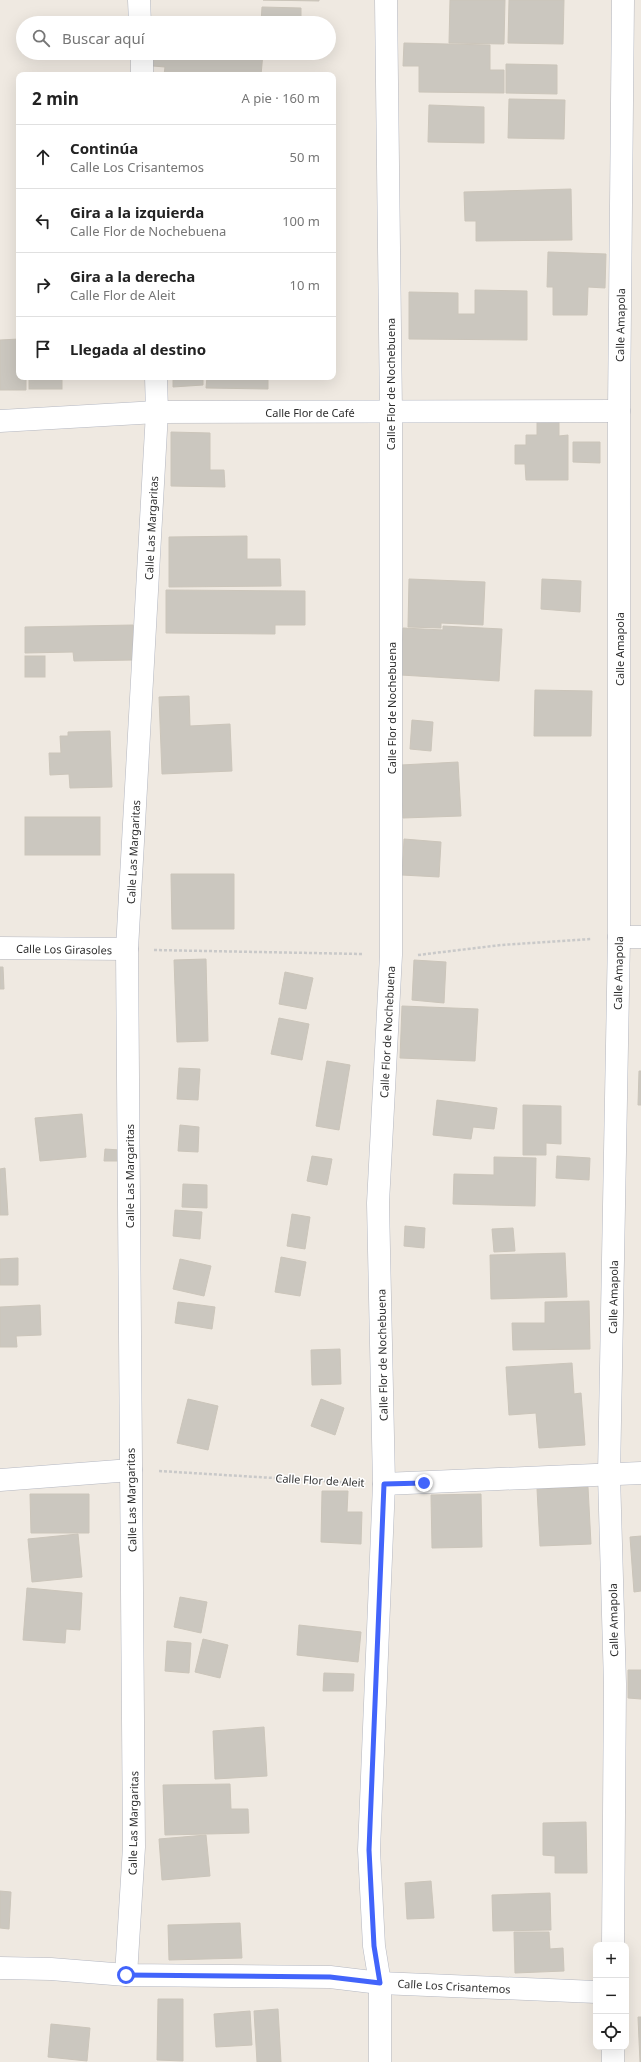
<!DOCTYPE html>
<html lang="es">
<meta charset="utf-8">
<style>
:root{--surface:#fff;--page:#f2f2f2;--text:#222;--muted:#767676;--line:#e0e0e0}
body{margin:0;font-family:"Noto Sans",sans-serif;background:var(--page);color:var(--text)}
.controls{position:absolute;right:12px;bottom:12px;display:grid;overflow:hidden;border-radius:8px;box-shadow:0 4px 16px #0002}
.controls button{width:36px;height:36px;display:grid;place-items:center;padding:0;border:0;border-bottom:1px solid var(--line);background:var(--surface);color:var(--text);font:20px sans-serif}
.stop{position:absolute;width:12px;height:12px;margin:-9px;border:3px solid #4264fb;border-radius:50%;background:#fff}
.stop.end{background:#4264fb;border-color:#fff;box-shadow:0 1px 4px #0008}
.list{margin:0;padding:0;list-style:none}
h2{display:flex;justify-content:space-between;align-items:center;height:52px;margin:0;padding:0 16px;font-size:17px}
h2 small{font-size:13px;font-weight:400;color:var(--muted)}
.list li{display:grid;grid-template-columns:26px 1fr auto;gap:12px;align-items:center;box-sizing:border-box;height:64px;padding:0 16px;border-top:1px solid var(--line)}
.list b{display:block;font-size:15px;white-space:nowrap}
.list p{margin:0;font-size:13px;white-space:nowrap;color:var(--muted)}
.list em{font-size:13px;font-style:normal;color:var(--muted)}
.icon{flex:none;width:22px;height:22px;fill:none;stroke:currentColor;stroke-width:2;stroke-linecap:round;stroke-linejoin:round}
.map{position:relative;flex:none;width:641px;height:2062px;overflow:hidden}
.search{position:absolute;background:var(--surface);box-shadow:0 4px 16px #0002;left:16px;top:16px;width:320px;height:44px;display:flex;align-items:center;gap:10px;box-sizing:border-box;padding:0 14px;border-radius:22px;color:var(--muted);font-size:15px}
.panel{position:absolute;background:var(--surface);box-shadow:0 4px 16px #0002;left:16px;top:72px;width:320px;height:308px;border-radius:8px}
.map>svg:first-child{display:block}
.building{fill:#cbc7bf;stroke:#cbc5ba}
.lines{fill:none;stroke-linecap:round;stroke-linejoin:round}
.minor-casing{stroke:#b4b7c1;stroke-width:23}
.path{stroke:#c9c9c9;stroke-width:2.5;stroke-dasharray:3 2;stroke-linecap:butt}
.minor{stroke:#fff;stroke-width:22}
.route{stroke:#4264fb;stroke-width:5}
.labels{text-anchor:middle;dominant-baseline:central;stroke-width:3;stroke-linejoin:round;paint-order:stroke}
.street-label{font-size:11px;fill:#2e2e2e;stroke:#fff}
</style>
<div class="map">
<svg width="641" height="2062" viewBox="0 0 641 2062">
<rect width="100%" height="100%" fill="#efe9e1"/>
<g class="building">
<path d="M 263,0 L 319,0 L 319,1 Z"/>
<path d="M 450,0 L 505,0 L 504,44 L 449,43 Z"/>
<path d="M 509,0 L 564,0 L 563,44 L 508,43 Z"/>
<path d="M 262,7 L 301,8 L 301,23 L 261,23 Z"/>
<path d="M 404,43 L 490,45 L 490,70 L 504,70 L 504,93 L 419,92 L 419,66 L 403,66 Z"/>
<path d="M 154,53 L 263,53 L 261,75 L 164,75 L 165,67 L 153,66 Z"/>
<path d="M 506,64 L 557,65 L 557,94 L 506,93 Z"/>
<path d="M 509,99 L 565,100 L 564,139 L 508,138 Z"/>
<path d="M 429,105 L 484,107 L 484,143 L 428,142 Z"/>
<path d="M 571,189 L 572,240 L 476,241 L 476,221 L 465,221 L 464,192 Z"/>
<path d="M 548,252 L 606,254 L 605,288 L 588,287 L 587,315 L 553,315 L 553,287 L 547,287 Z"/>
<path d="M 475,290 L 527,291 L 527,340 L 409,339 L 409,292 L 458,293 L 458,314 L 475,314 Z"/>
<path d="M 19,339 L 19,377 L 26,377 L 26,390 L 0,390 L 0,340 Z"/>
<rect x="29" y="377" width="33" height="12"/>
<path d="M 173,377 L 203,377 L 203,385 L 173,387 Z"/>
<path d="M 207,377 L 268,377 L 268,389 L 206,388 Z"/>
<path d="M 537,420 L 559,420 L 559,436 L 568,435 L 568,480 L 526,480 L 525,464 L 515,464 L 515,445 L 526,445 L 526,435 L 537,435 Z"/>
<path d="M 171,432 L 210,433 L 210,470 L 224,470 L 225,487 L 171,486 Z"/>
<path d="M 573,442 L 600,442 L 600,463 L 573,462 Z"/>
<path d="M 247,536 L 247,559 L 280,559 L 281,586 L 169,587 L 169,537 Z"/>
<path d="M 409,579 L 485,582 L 483,625 L 441,623 L 441,628 L 408,627 Z"/>
<path d="M 542,579 L 581,581 L 580,612 L 541,609 Z"/>
<path d="M 166,590 L 305,591 L 305,625 L 275,625 L 275,634 L 166,633 Z"/>
<path d="M 133,625 L 134,660 L 74,661 L 73,652 L 25,653 L 25,627 Z"/>
<path d="M 443,626 L 502,629 L 499,681 L 401,675 L 403,628 L 443,630 Z"/>
<rect x="25" y="656" width="20" height="21"/>
<path d="M 535,690 L 592,691 L 591,736 L 534,736 Z"/>
<path d="M 189,696 L 190,726 L 230,724 L 232,771 L 162,774 L 159,697 Z"/>
<path d="M 412,720 L 433,722 L 431,751 L 410,749 Z"/>
<path d="M 110,731 L 112,787 L 70,788 L 69,774 L 50,775 L 49,753 L 61,753 L 60,736 L 68,736 L 68,732 Z"/>
<path d="M 458,762 L 461,816 L 403,818 L 401,765 Z"/>
<rect x="25" y="817" width="75" height="38"/>
<path d="M 404,839 L 441,842 L 439,877 L 402,875 Z"/>
<path d="M 171,874 L 234,874 L 234,929 L 172,929 Z"/>
<path d="M 206,959 L 208,1041 L 177,1042 L 174,960 Z"/>
<path d="M 414,960 L 446,962 L 444,1003 L 412,1000 Z"/>
<path d="M 0,967 L 3,967 L 4,989 L 0,989 Z"/>
<path d="M 285,972 L 313,978 L 306,1009 L 279,1004 Z"/>
<path d="M 402,1006 L 478,1009 L 475,1061 L 400,1058 Z"/>
<path d="M 279,1018 L 309,1024 L 302,1060 L 271,1054 Z"/>
<path d="M 327,1061 L 350,1065 L 339,1130 L 316,1126 Z"/>
<path d="M 179,1068 L 200,1069 L 198,1100 L 177,1099 Z"/>
<path d="M 639,1071 L 641,1071 L 641,1105 L 638,1105 Z"/>
<path d="M 437,1100 L 497,1108 L 494,1129 L 473,1127 L 471,1139 L 433,1135 Z"/>
<path d="M 523,1105 L 561,1106 L 561,1144 L 546,1143 L 546,1155 L 523,1155 Z"/>
<path d="M 82,1114 L 86,1157 L 40,1161 L 35,1118 Z"/>
<path d="M 180,1125 L 199,1127 L 198,1152 L 178,1151 Z"/>
<path d="M 105,1149 L 120,1150 L 119,1161 L 104,1161 Z"/>
<path d="M 312,1156 L 332,1159 L 327,1185 L 307,1181 Z"/>
<path d="M 557,1156 L 590,1158 L 589,1180 L 556,1178 Z"/>
<path d="M 494,1157 L 536,1158 L 535,1206 L 453,1204 L 454,1174 L 494,1175 Z"/>
<path d="M 5,1168 L 8,1215 L 0,1215 L 0,1169 Z"/>
<path d="M 183,1184 L 207,1185 L 207,1208 L 182,1207 Z"/>
<path d="M 175,1210 L 202,1212 L 200,1239 L 173,1236 Z"/>
<path d="M 292,1214 L 310,1217 L 305,1249 L 287,1246 Z"/>
<path d="M 405,1226 L 425,1228 L 424,1248 L 404,1246 Z"/>
<path d="M 513,1228 L 515,1251 L 494,1252 L 492,1229 Z"/>
<path d="M 565,1253 L 567,1297 L 491,1299 L 490,1255 Z"/>
<path d="M 281,1257 L 306,1262 L 300,1296 L 275,1292 Z"/>
<path d="M 18,1258 L 18,1285 L 0,1285 L 0,1259 Z"/>
<path d="M 180,1259 L 211,1266 L 204,1296 L 173,1289 Z"/>
<path d="M 589,1301 L 590,1349 L 513,1350 L 512,1323 L 545,1323 L 545,1302 Z"/>
<path d="M 178,1302 L 215,1307 L 212,1329 L 175,1323 Z"/>
<path d="M 40,1305 L 41,1335 L 16,1336 L 17,1347 L 0,1347 L 0,1307 Z"/>
<path d="M 340,1349 L 341,1384 L 312,1385 L 311,1350 Z"/>
<path d="M 572,1363 L 574,1394 L 581,1393 L 585,1445 L 539,1448 L 536,1413 L 509,1415 L 506,1367 Z"/>
<path d="M 188,1399 L 218,1406 L 208,1450 L 177,1443 Z"/>
<path d="M 321,1399 L 344,1408 L 335,1435 L 311,1426 Z"/>
<path d="M 588,1487 L 591,1544 L 540,1546 L 537,1489 Z"/>
<path d="M 322,1491 L 348,1491 L 347,1512 L 362,1512 L 361,1544 L 321,1542 Z"/>
<path d="M 30,1494 L 89,1494 L 89,1533 L 31,1533 Z"/>
<path d="M 481,1494 L 482,1547 L 432,1548 L 431,1495 Z"/>
<path d="M 78,1534 L 82,1577 L 32,1582 L 28,1539 Z"/>
<path d="M 641,1536 L 641,1591 L 634,1592 L 630,1537 Z"/>
<path d="M 27,1588 L 82,1593 L 80,1630 L 66,1629 L 65,1643 L 23,1640 Z"/>
<path d="M 180,1597 L 207,1602 L 201,1633 L 174,1627 Z"/>
<path d="M 299,1625 L 361,1632 L 358,1662 L 297,1655 Z"/>
<path d="M 203,1639 L 228,1645 L 220,1678 L 195,1672 Z"/>
<path d="M 167,1641 L 191,1643 L 189,1673 L 165,1671 Z"/>
<path d="M 628,1670 L 641,1670 L 641,1699 L 628,1698 Z"/>
<path d="M 324,1673 L 354,1674 L 353,1691 L 323,1691 Z"/>
<path d="M 264,1727 L 267,1776 L 215,1779 L 213,1731 Z"/>
<path d="M 230,1784 L 231,1809 L 248,1809 L 249,1833 L 165,1835 L 163,1785 Z"/>
<path d="M 586,1822 L 587,1873 L 555,1873 L 555,1856 L 543,1855 L 543,1823 Z"/>
<path d="M 206,1835 L 210,1876 L 162,1880 L 159,1839 Z"/>
<path d="M 431,1881 L 434,1918 L 407,1919 L 405,1883 Z"/>
<path d="M 0,1891 L 11,1892 L 9,1929 L 0,1928 Z"/>
<path d="M 550,1893 L 551,1930 L 493,1931 L 492,1895 Z"/>
<path d="M 240,1923 L 242,1958 L 169,1960 L 168,1925 Z"/>
<path d="M 514,1932 L 549,1932 L 550,1949 L 563,1948 L 564,1971 L 515,1973 Z"/>
<path d="M 158,1999 L 183,1999 L 183,2061 L 157,2060 Z"/>
<path d="M 278,2009 L 281,2062 L 257,2062 L 254,2011 Z"/>
<path d="M 250,2011 L 252,2045 L 216,2047 L 214,2014 Z"/>
<path d="M 638,2017 L 641,2017 L 641,2062 L 640,2062 Z"/>
<path d="M 51,2024 L 90,2028 L 87,2061 L 48,2057 Z"/>
</g>
<g class="lines">
<defs>
<g id="minor">
<path d="M 139,0 L 140,23"/>
<path d="M 142,53 L 142,75"/>
<path d="M 0,421 L 157,412 L 619,411"/>
<path d="M 619,937 L 641,937"/>
<path d="M 0,948 L 127,949"/>
<path d="M 0,1480 L 131,1470"/>
<path d="M 384,1484 L 641,1473"/>
<path d="M 613,1945 L 615,1684 L 609,1475 L 619,937 L 619,411 L 623,0"/>
<path d="M 0,1968 L 51,1969 L 126,1975 L 330,1977 L 380,1983 L 596,1992"/>
<path d="M 126,1975 L 134,1847 L 127,949 L 157,412 L 156,377"/>
<path d="M 613,2047 L 613,2062"/>
<path d="M 380,2062 L 380,1983 L 374,1946 L 369,1850 L 384,1484 L 378,1203 L 391,955 L 391,412 L 386,0"/>
</g>
</defs>
<use href="#minor" class="minor-casing"/>
<g class="path">
<path d="M 154,950 L 363,954"/>
<path d="M 418,955 L 501,945 L 591,939"/>
<path d="M 159,1471 L 356,1483"/>
</g>
<use href="#minor" class="minor"/>
</g>
<g class="lines">
<path class="route" d="M 126,1975 L 330,1977 L 380,1983 L 374,1946 L 369,1850 L 384,1484 L 424,1483"/>
</g>
<g class="labels">
<g class="street-label">
<text transform="translate(620 325) rotate(-89)">Calle Amapola</text>
<text transform="translate(390 384) rotate(-90)">Calle Flor de Nochebuena</text>
<text x="310" y="412">Calle Flor de Café</text>
<text transform="translate(151 528) rotate(-87)">Calle Las Margaritas</text>
<text transform="translate(619 649) rotate(-90)">Calle Amapola</text>
<text transform="translate(391 708) rotate(-90)">Calle Flor de Nochebuena</text>
<text transform="translate(133 852) rotate(-87)">Calle Las Margaritas</text>
<text transform="translate(64 949) rotate(1)">Calle Los Girasoles</text>
<text transform="translate(618 973) rotate(-89)">Calle Amapola</text>
<text transform="translate(387 1032) rotate(-87)">Calle Flor de Nochebuena</text>
<text transform="translate(129 1176) rotate(-90)">Calle Las Margaritas</text>
<text transform="translate(613 1297) rotate(-89)">Calle Amapola</text>
<text transform="translate(382 1355) rotate(-91)">Calle Flor de Nochebuena</text>
<text transform="translate(320 1480) rotate(3)">Calle Flor de Aleit</text>
<text transform="translate(131 1500) rotate(-91)">Calle Las Margaritas</text>
<text transform="translate(613 1620) rotate(-91)">Calle Amapola</text>
<text transform="translate(133 1823) rotate(-89)">Calle Las Margaritas</text>
<text transform="translate(454 1986) rotate(3)">Calle Los Crisantemos</text>
</g>
</g>
</svg>
<div class="controls">
<button>+</button>
<button>−</button>
<button><svg class="icon" aria-label="locate" viewBox="0 0 24 24"><circle cx="12" cy="12" r="6"/><path d="M12 2v4M12 18v4M2 12h4M18 12h4"/></svg></button>
</div>
<div class="stop" style="left:126px;top:1975px"></div>
<div class="stop end" style="left:424px;top:1483px"></div>
<div class="search"><svg class="icon" aria-label="search" viewBox="0 0 24 24"><circle cx="10" cy="10" r="6"/><path d="M15 15l6 6"/></svg>Buscar aquí</div>
<section class="panel">
<h2>2 min<small>A pie · 160 m</small></h2>
<ul class="list">
<li><svg class="icon" aria-label="ahead" viewBox="0 0 24 24"><path d="M12 20V5M6 11l6-6 6 6"/></svg><div><b>Continúa</b><p>Calle Los Crisantemos</p></div><em>50 m</em></li>
<li><svg class="icon" aria-label="left" viewBox="0 0 24 24"><path d="M17 20v-9H6M10 6l-5 5 5 5"/></svg><div><b>Gira a la izquierda</b><p>Calle Flor de Nochebuena</p></div><em>100 m</em></li>
<li><svg class="icon" aria-label="right" viewBox="0 0 24 24"><path d="M7 20v-9h11M14 6l5 5-5 5"/></svg><div><b>Gira a la derecha</b><p>Calle Flor de Aleit</p></div><em>10 m</em></li>
<li><svg class="icon" aria-label="arrive" viewBox="0 0 24 24"><path d="M6 21V4h12l-3 4 3 4H6"/></svg><div><b>Llegada al destino</b></div></li>
</ul>
</section>
</div>
